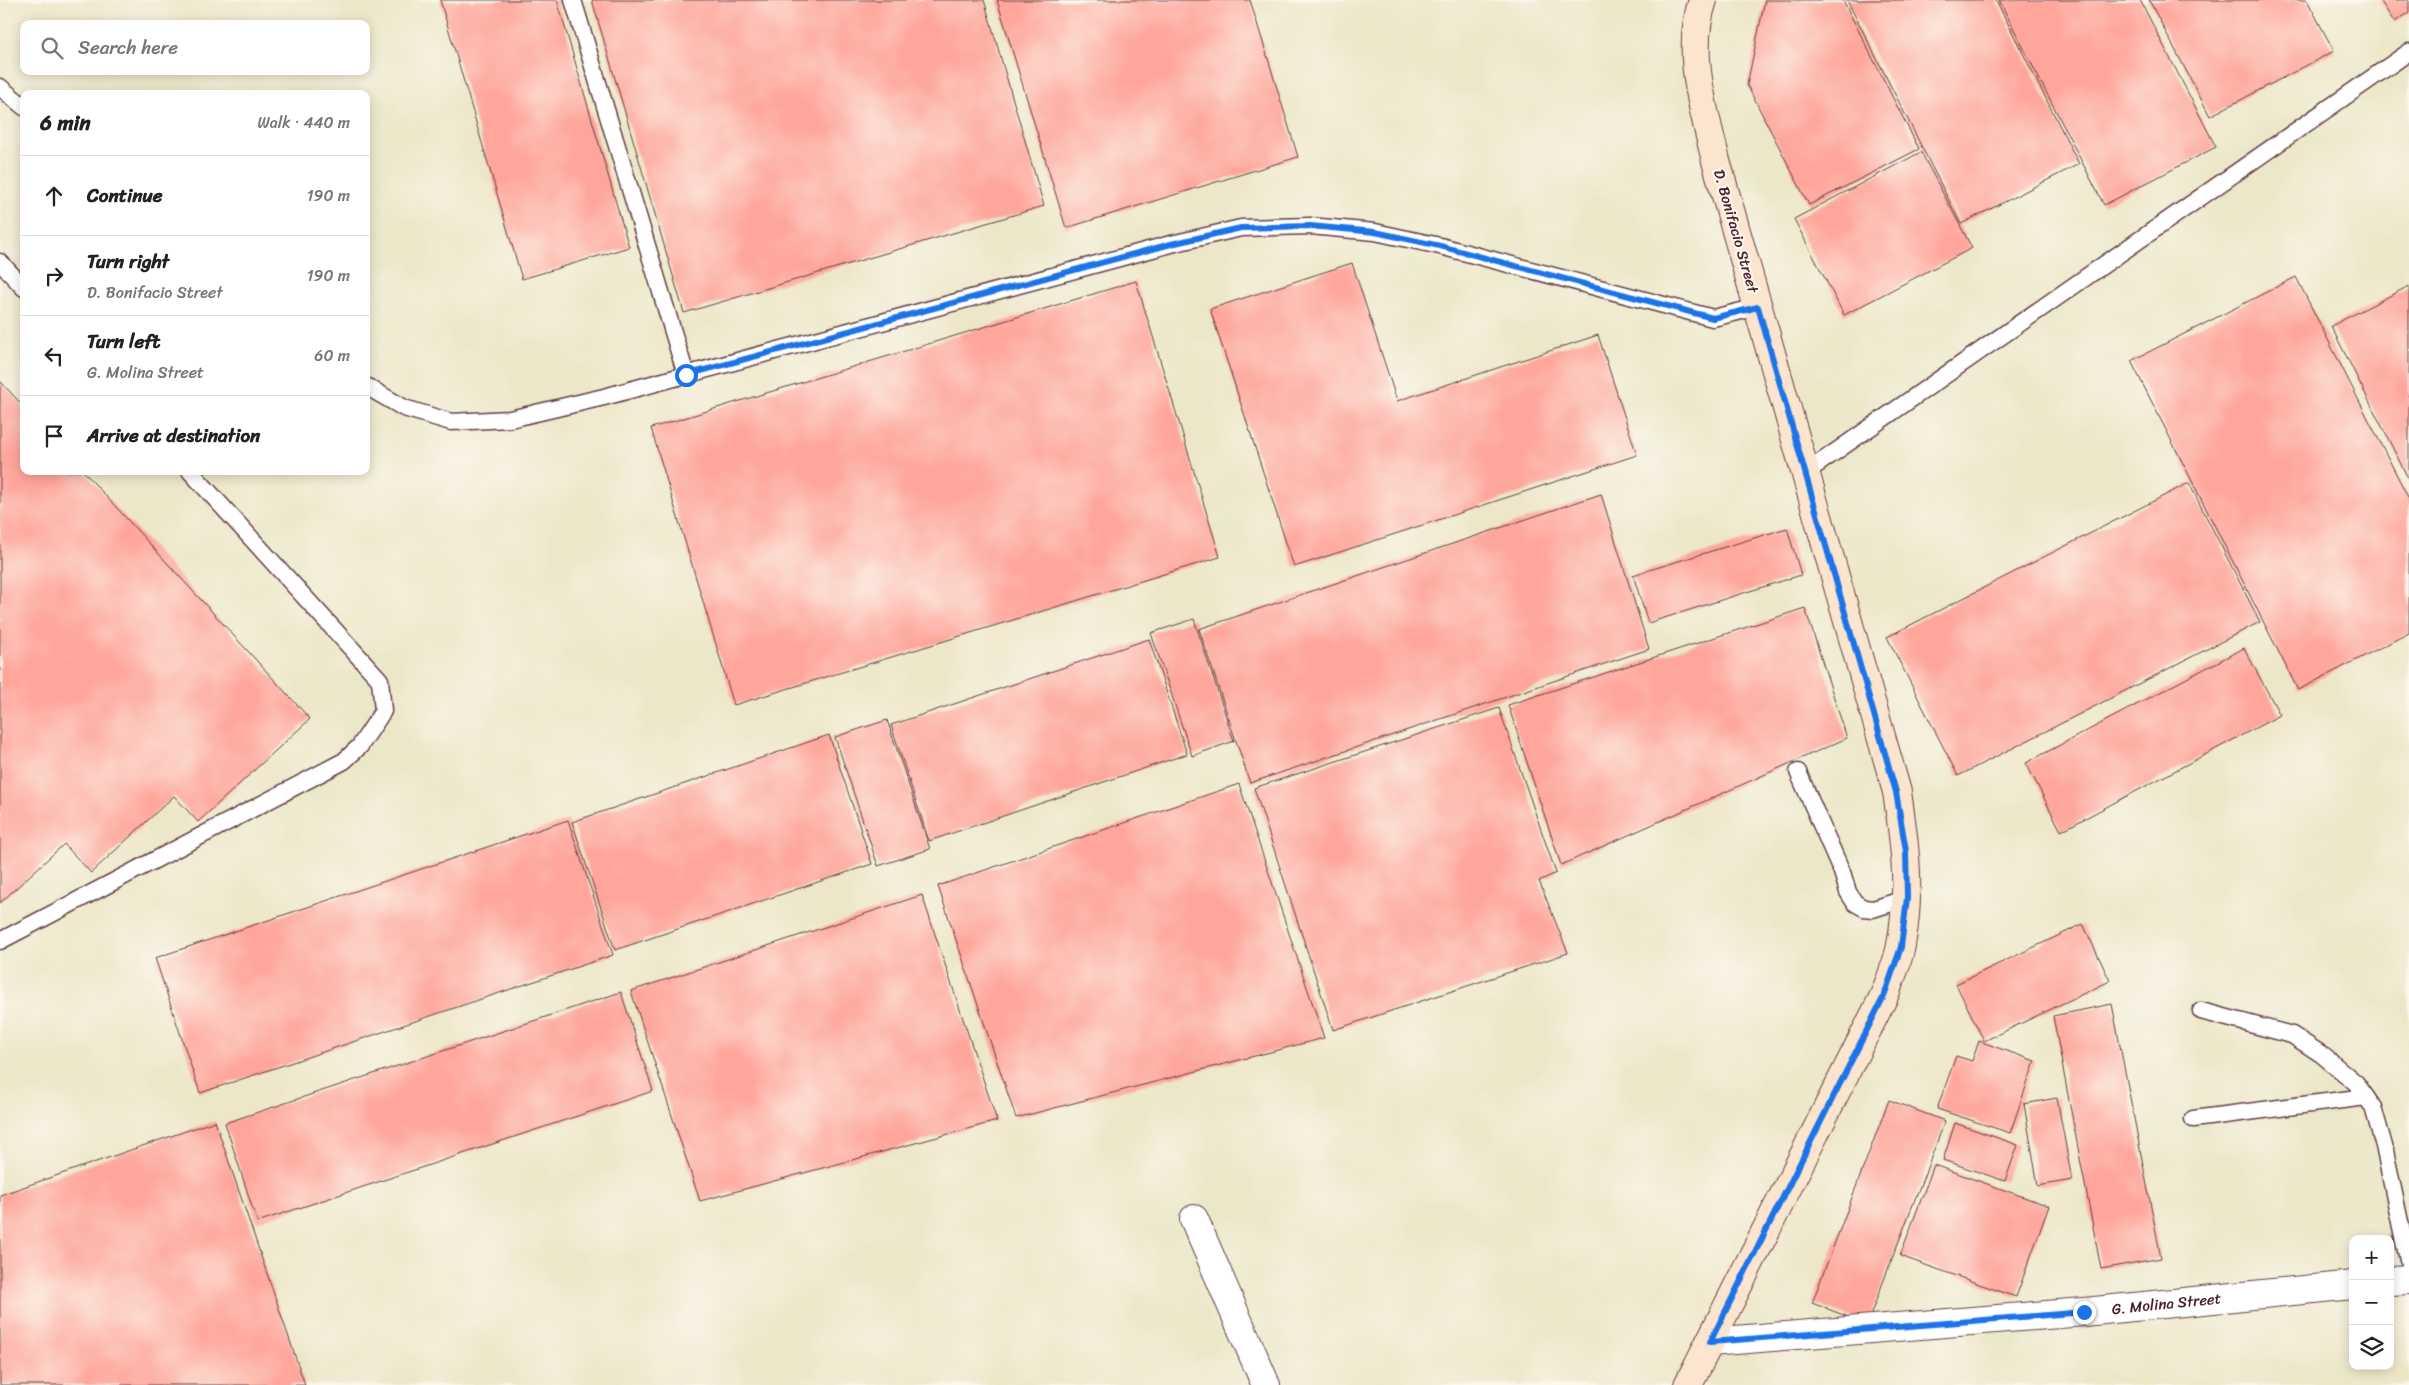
<!DOCTYPE html>
<meta charset="utf-8">
<style>
:root{--surface:#fff;--page:#f6f6f6;--text:#222;--muted:#767676;--line:#e0e0e0}
body{margin:0;font-family:Sriracha,sans-serif;background:var(--page);color:var(--text)}
.controls{position:absolute;right:15px;bottom:15px;display:grid;overflow:hidden;border-radius:10px;box-shadow:0 2px 12px #0003}
.controls button{width:45px;height:45px;display:grid;place-items:center;padding:0;border:0;border-bottom:1px solid var(--line);background:var(--surface);color:var(--text);font:25px sans-serif}
.stop{position:absolute;width:15px;height:15px;margin:-11px;border:4px solid #1a73e8;border-radius:50%;background:#fff}
.stop.end{background:#1a73e8;border-color:#fff;box-shadow:0 1px 5px #0008}
.list{margin:0;padding:0;list-style:none}
h2{display:flex;justify-content:space-between;align-items:center;height:65px;margin:0;padding:0 20px;font-size:21px}
h2 small{font-size:16px;font-weight:400;color:var(--muted)}
.list li{display:grid;grid-template-columns:32px 1fr auto;gap:15px;align-items:center;box-sizing:border-box;height:80px;padding:0 20px;border-top:1px solid var(--line)}
.list b{display:block;font-size:19px;white-space:nowrap}
.list p{margin:0;font-size:16px;white-space:nowrap;color:var(--muted)}
.list em{font-size:16px;font-style:normal;color:var(--muted)}
.icon{flex:none;width:28px;height:28px;fill:none;stroke:currentColor;stroke-width:2;stroke-linecap:round;stroke-linejoin:round}
.map{position:relative;flex:none;width:2409px;height:1385px;overflow:hidden}
.search{position:absolute;background:var(--surface);box-shadow:0 2px 12px #0003;left:20px;top:20px;width:350px;height:55px;display:flex;align-items:center;gap:12px;box-sizing:border-box;padding:0 18px;border-radius:10px;color:var(--muted);font-size:19px}
.panel{position:absolute;background:var(--surface);box-shadow:0 2px 12px #0003;left:20px;top:90px;width:350px;height:385px;border-radius:10px}
.map>svg:first-child{display:block}
.building{fill:#fea69b}
.lines{fill:none;stroke-linecap:round;stroke-linejoin:round}
.service-casing{stroke:#623d43;stroke-width:19}
.minor-casing{stroke:#623d43;stroke-width:30}
.secondary-casing{stroke:#623d43;stroke-width:30}
.service{stroke:#fff;stroke-width:16}
.minor{stroke:#fff;stroke-width:28}
.secondary{stroke:#fbe5cf;stroke-width:28}
.route{stroke:#1a73e8;stroke-width:6}
.labels{text-anchor:middle;dominant-baseline:central;stroke-width:4.5;stroke-linejoin:round;paint-order:stroke}
.street-label{font-size:15px;fill:#4a1f2b;stroke:#fbf7ec}
</style>
<div class="map">
<svg width="2409" height="1385" viewBox="0 0 2409 1385">
<rect width="100%" height="100%" fill="#fbf7ec"/>
<filter id="ink" filterUnits="userSpaceOnUse"><feTurbulence type="fractalNoise" baseFrequency=".02" numOctaves="2"/><feDisplacementMap in="SourceGraphic" scale="10" xChannelSelector="R" yChannelSelector="G"/><feConvolveMatrix kernelMatrix="1 2 1 2 8 2 1 2 1" color-interpolation-filters="sRGB"/></filter>
<filter id="wash" filterUnits="userSpaceOnUse"><feTurbulence type="fractalNoise" baseFrequency=".0096" numOctaves="4" result="noise"/><feDisplacementMap in="SourceGraphic" scale="20" xChannelSelector="R" yChannelSelector="G"/><feGaussianBlur stdDeviation="1.12" result="paint"/><feColorMatrix in="noise" values="0 0 0 0 0 0 0 0 0 0 0 0 0 0 0 0 0 1.4 0 .05"/><feComposite in="paint" operator="in"/></filter>
<g filter="url(#wash)">
<rect width="100%" height="100%" fill="#ede7c9"/>
<g id="blocks">
<g class="building">
<path d="M 440,0 L 557,0 L 629,247 L 522,279 Z"/>
<path d="M 592,0 L 984,0 L 1044,206 L 684,313 Z"/>
<path d="M 997,0 L 1250,0 L 1298,157 L 1066,228 Z"/>
<path d="M 1765,0 L 1843,0 L 1919,149 L 1809,205 L 1747,85 Z"/>
<path d="M 1847,0 L 1996,0 L 2079,164 L 1961,224 Z"/>
<path d="M 1999,0 L 2140,0 L 2216,147 L 2104,205 Z"/>
<path d="M 2149,0 L 2307,0 L 2334,51 L 2210,116 Z"/>
<path d="M 2380,0 L 2409,0 L 2409,13 L 2394,22 Z"/>
<path d="M 1921,152 L 1972,248 L 1844,315 L 1794,219 Z"/>
<path d="M 1352,263 L 1397,401 L 1598,335 L 1637,455 L 1294,567 L 1210,309 Z"/>
<path d="M 2296,277 L 2409,499 L 2409,633 L 2298,690 L 2131,361 Z"/>
<path d="M 1136,281 L 1220,557 L 734,705 L 651,428 Z"/>
<path d="M 2409,286 L 2409,480 L 2331,326 Z"/>
<path d="M 0,381 L 24,407 L 24,471 L 83,471 L 310,719 L 198,822 L 174,796 L 91,873 L 64,844 L 0,903 Z"/>
<path d="M 2189,483 L 2260,622 L 1958,776 L 1887,637 Z"/>
<path d="M 1601,494 L 1649,649 L 1250,783 L 1199,629 Z"/>
<path d="M 1787,528 L 1801,575 L 1648,623 L 1633,575 Z"/>
<path d="M 1805,608 L 1847,738 L 1561,865 L 1508,705 Z"/>
<path d="M 1194,619 L 1234,741 L 1192,756 L 1151,633 Z"/>
<path d="M 1149,639 L 1187,754 L 929,841 L 891,725 Z"/>
<path d="M 2244,648 L 2280,715 L 2061,831 L 2026,763 Z"/>
<path d="M 1499,708 L 1556,873 L 1539,881 L 1568,953 L 1333,1030 L 1254,788 Z"/>
<path d="M 887,720 L 930,849 L 878,866 L 835,737 Z"/>
<path d="M 829,735 L 872,864 L 615,950 L 572,822 Z"/>
<path d="M 1239,784 L 1324,1038 L 1016,1118 L 938,886 Z"/>
<path d="M 568,820 L 613,955 L 200,1093 L 155,958 Z"/>
<path d="M 922,895 L 997,1121 L 700,1201 L 631,991 Z"/>
<path d="M 2083,924 L 2110,981 L 1984,1041 L 1956,984 Z"/>
<path d="M 621,992 L 653,1091 L 257,1222 L 225,1123 Z"/>
<path d="M 2112,1004 L 2161,1258 L 2101,1269 L 2053,1016 Z"/>
<path d="M 1979,1041 L 2035,1061 L 2010,1133 L 1937,1109 L 1956,1056 L 1972,1061 Z"/>
<path d="M 2057,1098 L 2072,1180 L 2038,1186 L 2024,1104 Z"/>
<path d="M 1889,1100 L 1945,1121 L 1867,1324 L 1812,1303 Z"/>
<path d="M 215,1121 L 305,1385 L 0,1385 L 0,1195 Z"/>
<path d="M 1955,1123 L 2018,1145 L 2005,1181 L 1943,1160 Z"/>
<path d="M 1934,1165 L 2049,1206 L 2016,1297 L 1900,1256 Z"/>
</g>
</g>
</g>
<g filter="url(#ink)">
<use href="#blocks" fill-opacity="0" stroke="#623d43" stroke-width="1"/>
<g class="lines">
<defs>
<g id="service">
<path d="M 573,0 L 686,375"/>
<path d="M 0,87 L 24,107"/>
<path d="M 0,262 L 24,288"/>
<path d="M 366,386 L 404,408 L 451,422 L 510,419 L 604,397 L 1171,244 L 1241,228 L 1310,226 L 1375,232 L 1440,246 L 1713,318 L 1758,307"/>
<path d="M 1805,473 L 2409,52"/>
<path d="M 1798,772 L 1842,872 L 1848,892 L 1855,903 L 1864,908 L 1873,909 L 1907,898"/>
<path d="M 0,941 L 344,761 L 360,746 L 383,711 L 380,680 L 190,471"/>
<path d="M 2201,1011 L 2292,1035 L 2321,1054 L 2356,1083 L 2373,1107 L 2384,1146 L 2409,1265"/>
<path d="M 2193,1119 L 2366,1097"/>
</g>
<g id="minor">
<path d="M 1194,1219 L 1266,1385"/>
<path d="M 2390,1281 L 2409,1280"/>
<path id="s1" d="M 1710,1342 L 2084,1312 L 2353,1285"/>
</g>
<path id="secondary" d="M 1688,1385 L 1884,996 C 1890,980 1898,962 1901,945 C 1911,890 1905,845 1897,792 L 1716,161 C 1704,110 1685,52 1703,0"/>
</defs>
<use href="#service" class="service-casing"/>
<use href="#minor" class="minor-casing"/>
<use href="#secondary" class="secondary-casing"/>
<use href="#service" class="service"/>
<use href="#minor" class="minor"/>
<use href="#secondary" class="secondary"/>
</g>
</g>
<g class="lines" filter="url(#ink)">
<path class="route" d="M 686,375 L 1171,244 L 1241,228 L 1310,226 L 1375,232 L 1440,246 L 1713,318 L 1758,307 L 1896,792 L 1906,851 L 1907,898 L 1901,947 L 1884,996 L 1710,1342 L 2084,1312"/>
</g>
<g class="labels">
<g class="street-label">
<text transform="translate(1736 231) rotate(74)">D. Bonifacio Street</text>
<text stroke="none"><textPath href="#s1" startOffset="458">G. Molina Street</textPath></text>
</g>
</g>
</svg>
<div class="controls">
<button>+</button>
<button>−</button>
<button><svg class="icon" aria-label="layers" viewBox="0 0 24 24"><path d="M12 4l9 5-9 5-9-5zM3 14l9 5 9-5"/></svg></button>
</div>
<div class="stop" style="left:686px;top:375px"></div>
<div class="stop end" style="left:2084px;top:1312px"></div>
<div class="search"><svg class="icon" aria-label="search" viewBox="0 0 24 24"><circle cx="10" cy="10" r="6"/><path d="M15 15l6 6"/></svg>Search here</div>
<section class="panel">
<h2>6 min<small>Walk · 440 m</small></h2>
<ul class="list">
<li><svg class="icon" aria-label="ahead" viewBox="0 0 24 24"><path d="M12 20V5M6 11l6-6 6 6"/></svg><div><b>Continue</b></div><em>190 m</em></li>
<li><svg class="icon" aria-label="right" viewBox="0 0 24 24"><path d="M7 20v-9h11M14 6l5 5-5 5"/></svg><div><b>Turn right</b><p>D. Bonifacio Street</p></div><em>190 m</em></li>
<li><svg class="icon" aria-label="left" viewBox="0 0 24 24"><path d="M17 20v-9H6M10 6l-5 5 5 5"/></svg><div><b>Turn left</b><p>G. Molina Street</p></div><em>60 m</em></li>
<li><svg class="icon" aria-label="arrive" viewBox="0 0 24 24"><path d="M6 21V4h12l-3 4 3 4H6"/></svg><div><b>Arrive at destination</b></div></li>
</ul>
</section>
</div>
